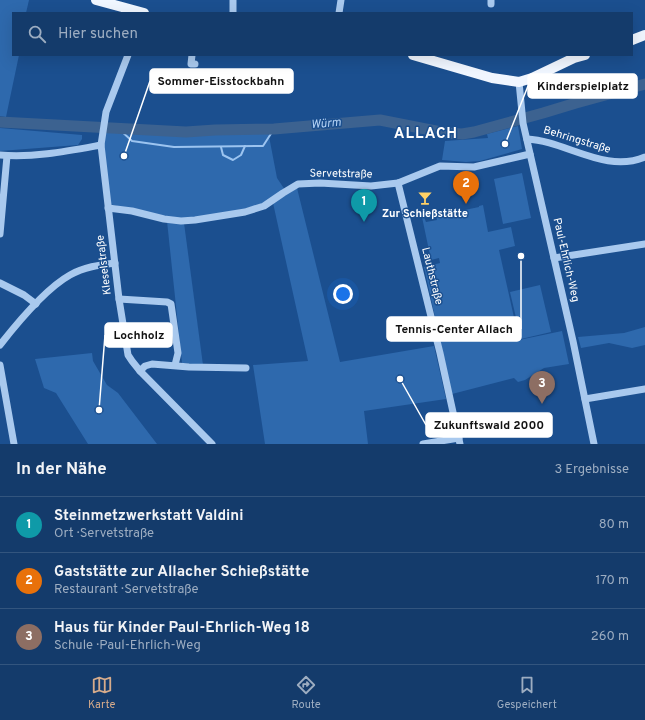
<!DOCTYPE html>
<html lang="de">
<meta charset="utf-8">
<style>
:root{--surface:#143b6b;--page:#214673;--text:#f1f3f6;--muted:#9dadc1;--line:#33557e;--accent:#d6ab8b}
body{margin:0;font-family:Overpass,sans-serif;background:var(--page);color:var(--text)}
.you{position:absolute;left:343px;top:294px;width:14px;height:14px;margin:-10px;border:3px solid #fff;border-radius:50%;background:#1a73e8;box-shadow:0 0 0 6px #1a73e833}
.badge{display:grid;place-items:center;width:26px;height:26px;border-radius:50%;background:var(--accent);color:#fff;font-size:13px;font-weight:700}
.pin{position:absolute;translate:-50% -33px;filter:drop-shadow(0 1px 2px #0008)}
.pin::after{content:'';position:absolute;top:21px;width:14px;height:12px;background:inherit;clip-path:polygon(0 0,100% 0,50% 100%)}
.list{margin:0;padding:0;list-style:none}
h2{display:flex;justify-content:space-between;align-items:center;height:52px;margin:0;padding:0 16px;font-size:17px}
h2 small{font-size:13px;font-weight:400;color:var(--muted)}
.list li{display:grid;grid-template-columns:26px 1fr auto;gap:12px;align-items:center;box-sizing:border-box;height:56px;padding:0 16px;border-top:1px solid var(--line)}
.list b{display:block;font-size:15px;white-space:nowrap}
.list p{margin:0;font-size:13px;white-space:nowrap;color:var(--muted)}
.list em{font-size:13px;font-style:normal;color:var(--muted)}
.icon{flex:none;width:22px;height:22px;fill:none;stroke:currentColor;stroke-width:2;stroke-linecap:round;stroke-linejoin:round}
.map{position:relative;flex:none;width:645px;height:444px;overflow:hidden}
.search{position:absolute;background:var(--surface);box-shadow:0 4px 16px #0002;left:12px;right:12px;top:12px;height:44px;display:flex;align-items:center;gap:10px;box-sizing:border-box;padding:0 14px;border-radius:0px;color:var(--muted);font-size:15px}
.sheet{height:220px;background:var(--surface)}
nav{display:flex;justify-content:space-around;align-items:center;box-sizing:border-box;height:56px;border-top:1px solid var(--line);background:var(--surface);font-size:11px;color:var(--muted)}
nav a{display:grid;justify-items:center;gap:2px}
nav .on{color:var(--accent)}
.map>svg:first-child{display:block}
.green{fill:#2e69ad}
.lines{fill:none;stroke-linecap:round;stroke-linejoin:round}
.stream{stroke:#9cc4f0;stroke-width:2}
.river{stroke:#3c6290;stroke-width:11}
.minor{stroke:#a9c9ee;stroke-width:7}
.major{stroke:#f0f6ff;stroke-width:10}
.labels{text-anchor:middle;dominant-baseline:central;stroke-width:3;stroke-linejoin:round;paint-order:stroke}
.street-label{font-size:11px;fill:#fff;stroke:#1b4f8f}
.poi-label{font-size:11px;font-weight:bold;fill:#fff;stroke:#1b4f8f}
.water-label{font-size:12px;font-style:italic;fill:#b5d3f5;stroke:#1b4f8f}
.district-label{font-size:15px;font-weight:bold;letter-spacing:1px;fill:#fff;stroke:#1b4f8f}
.leader{fill:none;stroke:#fff;stroke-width:1.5}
.callout-dot{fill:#fff;stroke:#1b4f8f;stroke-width:1.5}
.callout{fill:#fff;stroke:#fff;stroke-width:1.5}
.callout-label{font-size:12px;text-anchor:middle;font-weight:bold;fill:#111}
</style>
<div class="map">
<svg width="645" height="444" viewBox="0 0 645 444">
<rect width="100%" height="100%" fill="#1b4f8f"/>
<g class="green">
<path d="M 0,0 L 29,0 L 26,13 L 13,13 L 13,55 L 19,55 L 6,117 L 0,116 Z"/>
<path d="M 518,126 L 522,149 L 480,161 L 466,162 L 442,160 L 445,141 L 488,138 L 487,134 Z"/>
<path d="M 0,128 L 82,135 L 82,139 L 78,145 L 0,151 Z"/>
<path d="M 106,128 L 170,133 L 268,131 L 277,178 L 285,190 L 261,204 L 244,209 L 191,219 L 168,218 L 109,204 L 103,140 Z"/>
<path d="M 522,173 L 531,218 L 503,224 L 494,179 Z"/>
<path d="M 297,188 L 340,362 L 434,346 L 446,399 L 364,411 L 368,444 L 265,444 L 253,365 L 308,361 L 273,203 Z"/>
<path d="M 483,205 L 488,232 L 511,227 L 515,246 L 499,250 L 519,340 L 562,331 L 569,364 L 544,368 L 525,380 L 518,382 L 514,378 L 452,394 L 424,267 L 440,263 L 439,258 L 431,260 L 422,217 L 424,217 L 426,222 L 437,220 L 436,216 L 479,207 L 479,206 Z"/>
<path d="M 167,221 L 184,223 L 203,365 L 182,363 Z"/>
<path d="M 540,285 L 551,332 L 521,339 L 510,292 Z"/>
<path d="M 645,327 L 645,345 L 632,348 L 609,343 L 581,348 L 578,337 L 624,333 Z"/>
<path d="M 92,353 L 93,361 L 107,385 L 118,393 L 157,444 L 88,444 L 56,393 L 44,388 L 35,359 Z"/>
</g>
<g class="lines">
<g class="stream">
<path d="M 119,129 L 132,141 L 174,147 L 263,146 L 274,129"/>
<path d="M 221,147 L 223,155 L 233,160 L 241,155 L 245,146"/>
</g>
<path class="river" d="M 0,122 L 186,132 L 215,130 L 274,129 L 380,120 L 446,133 L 462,134 L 474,132 L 543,113 L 576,103 L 645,84"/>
<g class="minor">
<path d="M 233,0 L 233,13"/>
<path d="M 491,0 L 491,4"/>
<path d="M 339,13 L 341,0"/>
<path d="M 128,55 L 106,112 L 101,145 L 119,299 L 128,355 L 132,361 L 140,371 L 212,444"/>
<path d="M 192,55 L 191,64 L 195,64"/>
<path d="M 519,82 L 523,123 L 573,341 L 594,444"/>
<path d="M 527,139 C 566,141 605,174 645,157"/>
<path d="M 0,155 C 33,158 68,151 101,145"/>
<path d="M 398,183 L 440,353 L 460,444"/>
<path d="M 108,208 L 132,211 L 164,219 L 181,221 L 195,220 L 245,212 L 264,206 L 283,193 L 298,184 L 320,183 L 371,186 L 398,183 L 440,166 L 474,167 L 530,154"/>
<path d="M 0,234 L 7,156"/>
<path d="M 554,258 L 645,244"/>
<path d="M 0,283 L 24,295 L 36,304"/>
<path d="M 119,299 L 167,302 L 171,304 L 178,353 L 175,365"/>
<path d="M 0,345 C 18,322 45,289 70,275 C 84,267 99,265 115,263"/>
<path d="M 0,365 L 14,444"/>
<path d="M 140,371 L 145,366 L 152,364 L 189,367 L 246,368"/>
<path d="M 585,399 L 645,389"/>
<path d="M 423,444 L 459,438"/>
</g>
<g class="major">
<path d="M 96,0 L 144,13"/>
<path d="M 632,40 L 645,35"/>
<path d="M 413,55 L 492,78 L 519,82 L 532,78 L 574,58 L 585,55"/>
</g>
</g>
<defs>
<symbol id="bar-bare" viewBox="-9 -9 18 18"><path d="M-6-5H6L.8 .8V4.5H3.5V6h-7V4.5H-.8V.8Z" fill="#ffd166" stroke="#1b4f8f" stroke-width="2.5" paint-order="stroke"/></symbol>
</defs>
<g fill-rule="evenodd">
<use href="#bar-bare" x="415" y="188" width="20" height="20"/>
</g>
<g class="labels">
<g class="street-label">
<text transform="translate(577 140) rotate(17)">Behringstraße</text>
<text transform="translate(341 174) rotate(1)">Servetstraße</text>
<text transform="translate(566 260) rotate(77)">Paul-Ehrlich-Weg</text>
<text transform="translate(104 265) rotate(-97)">Kleselstraße</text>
<text transform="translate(432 276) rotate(76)">Lauthstraße</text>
</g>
<g class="poi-label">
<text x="425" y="214">Zur Schießstätte</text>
</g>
<g class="water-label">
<text transform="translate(326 124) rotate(-5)">Würm</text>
</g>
<g class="district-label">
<text x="426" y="134">ALLACH</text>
</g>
</g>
<path class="leader" d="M124 156L150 81M505 144L528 86M521 256L521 329M99 410L105 335M400 379L426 425"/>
<g class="callout-dot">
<circle cx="124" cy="156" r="4"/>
<circle cx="505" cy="144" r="4"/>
<circle cx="521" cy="256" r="4"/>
<circle cx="99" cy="410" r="4"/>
<circle cx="400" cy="379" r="4"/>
</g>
<g class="callout">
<rect x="150" y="69" width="143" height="24" rx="4"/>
<rect x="528" y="74" width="109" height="24" rx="4"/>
<rect x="387" y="317" width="134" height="24" rx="4"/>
<rect x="105" y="323" width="67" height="24" rx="4"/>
<rect x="426" y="413" width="126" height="24" rx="4"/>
</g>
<g class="callout-label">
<text x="221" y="85">Sommer-Eisstockbahn</text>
<text x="583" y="90">Kinderspielplatz</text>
<text x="454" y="333">Tennis-Center Allach</text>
<text x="139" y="339">Lochholz</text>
<text x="489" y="429">Zukunftswald 2000</text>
</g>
</svg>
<div class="you"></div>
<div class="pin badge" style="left:364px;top:222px;background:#0f9aa8">1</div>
<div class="pin badge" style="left:466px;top:204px;background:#e8710a">2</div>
<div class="pin badge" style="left:542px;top:404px;background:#8d6e63">3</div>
<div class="search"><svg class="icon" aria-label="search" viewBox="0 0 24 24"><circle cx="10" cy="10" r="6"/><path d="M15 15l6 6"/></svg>Hier suchen</div>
</div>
<section class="sheet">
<h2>In der Nähe<small>3 Ergebnisse</small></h2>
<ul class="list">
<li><span class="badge" style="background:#0f9aa8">1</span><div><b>Steinmetzwerkstatt Valdini</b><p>Ort · Servetstraße</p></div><em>80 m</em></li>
<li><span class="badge" style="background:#e8710a">2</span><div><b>Gaststätte zur Allacher Schießstätte</b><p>Restaurant · Servetstraße</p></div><em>170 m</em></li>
<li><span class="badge" style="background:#8d6e63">3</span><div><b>Haus für Kinder Paul-Ehrlich-Weg 18</b><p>Schule · Paul-Ehrlich-Weg</p></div><em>260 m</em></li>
</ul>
</section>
<nav>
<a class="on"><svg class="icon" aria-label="map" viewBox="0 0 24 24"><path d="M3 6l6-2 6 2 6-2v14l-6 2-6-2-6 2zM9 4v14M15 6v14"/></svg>Karte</a>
<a><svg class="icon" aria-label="directions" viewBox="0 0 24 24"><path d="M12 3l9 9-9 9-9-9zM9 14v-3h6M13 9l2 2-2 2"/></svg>Route</a>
<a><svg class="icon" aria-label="saved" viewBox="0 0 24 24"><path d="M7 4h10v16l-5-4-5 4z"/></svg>Gespeichert</a>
</nav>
